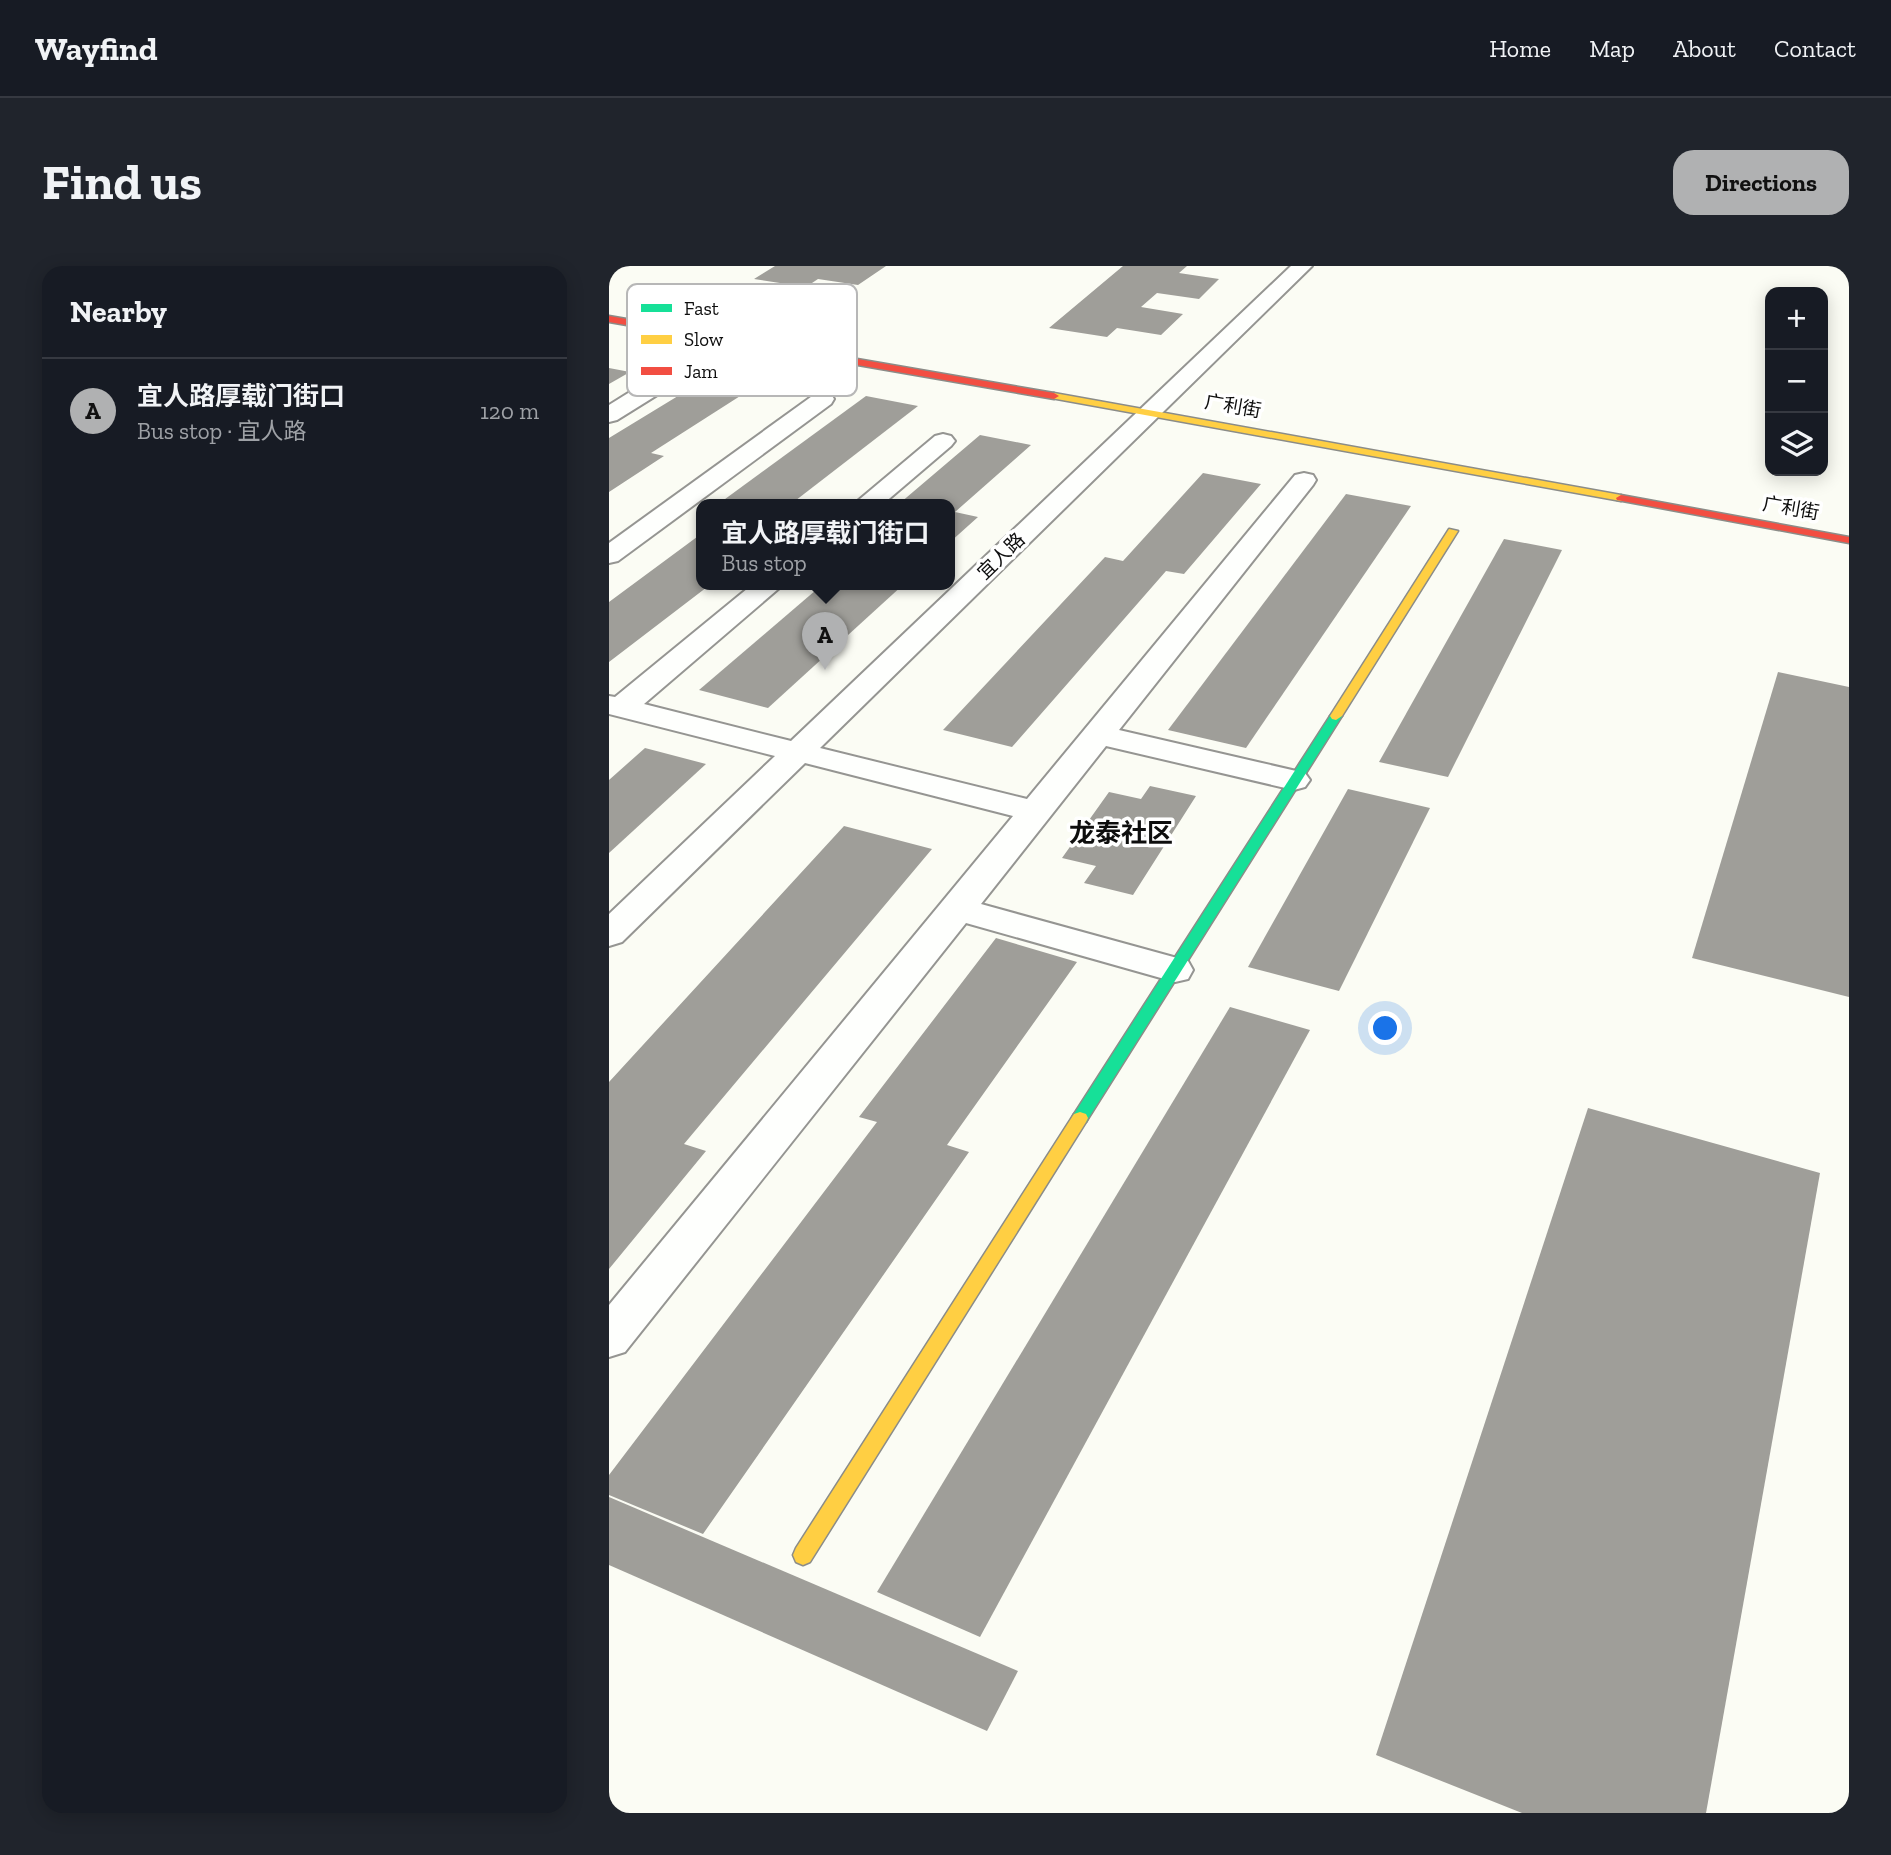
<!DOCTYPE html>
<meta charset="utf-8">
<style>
:root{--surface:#171b24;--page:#20242c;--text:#f1f3f6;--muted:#9ea1a6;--line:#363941;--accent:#b0b1b2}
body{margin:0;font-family:"Zilla Slab","Noto Sans SC",serif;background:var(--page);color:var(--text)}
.controls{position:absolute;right:21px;top:21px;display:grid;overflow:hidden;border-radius:14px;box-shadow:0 4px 18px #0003}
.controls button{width:63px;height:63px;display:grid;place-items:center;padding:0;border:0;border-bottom:2px solid var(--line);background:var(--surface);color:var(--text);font:35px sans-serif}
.you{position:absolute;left:777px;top:763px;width:24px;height:24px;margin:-18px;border:5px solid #fff;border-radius:50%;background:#1a73e8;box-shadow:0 0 0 10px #1a73e833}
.badge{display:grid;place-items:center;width:46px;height:46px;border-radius:50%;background:var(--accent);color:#111;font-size:23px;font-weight:700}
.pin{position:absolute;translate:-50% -58px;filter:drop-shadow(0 2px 4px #0008)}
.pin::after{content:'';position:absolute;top:37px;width:24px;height:21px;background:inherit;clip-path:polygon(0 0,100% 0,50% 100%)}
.popup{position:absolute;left:87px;top:233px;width:259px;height:91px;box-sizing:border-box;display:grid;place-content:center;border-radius:14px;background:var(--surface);filter:drop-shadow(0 2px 5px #0005);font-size:23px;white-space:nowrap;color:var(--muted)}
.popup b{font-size:26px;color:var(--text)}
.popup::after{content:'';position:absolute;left:50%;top:100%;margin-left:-14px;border:14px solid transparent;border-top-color:var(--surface)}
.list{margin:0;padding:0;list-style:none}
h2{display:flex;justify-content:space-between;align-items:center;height:91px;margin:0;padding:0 28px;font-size:30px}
h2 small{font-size:23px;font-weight:400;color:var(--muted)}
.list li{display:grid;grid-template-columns:46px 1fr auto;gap:21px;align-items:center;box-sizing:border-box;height:105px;padding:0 28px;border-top:2px solid var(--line)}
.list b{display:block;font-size:26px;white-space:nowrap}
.list p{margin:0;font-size:23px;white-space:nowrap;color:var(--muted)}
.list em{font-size:23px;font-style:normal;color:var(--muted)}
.icon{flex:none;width:38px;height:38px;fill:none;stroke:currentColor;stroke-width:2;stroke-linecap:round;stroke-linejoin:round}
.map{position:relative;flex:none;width:1240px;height:1547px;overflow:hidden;border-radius:21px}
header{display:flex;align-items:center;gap:42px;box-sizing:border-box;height:98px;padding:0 35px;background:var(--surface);border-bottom:2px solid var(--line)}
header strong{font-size:33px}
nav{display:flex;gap:38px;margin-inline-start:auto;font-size:24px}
.intro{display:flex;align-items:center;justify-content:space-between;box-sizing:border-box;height:168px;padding:0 42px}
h1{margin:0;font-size:49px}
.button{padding:18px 32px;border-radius:21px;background:var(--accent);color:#111;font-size:24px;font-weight:700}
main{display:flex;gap:42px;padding:0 42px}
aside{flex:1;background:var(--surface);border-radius:21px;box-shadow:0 4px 18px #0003}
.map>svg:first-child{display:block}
.building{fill:#9f9e99}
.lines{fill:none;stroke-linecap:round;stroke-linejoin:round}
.street-casing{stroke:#959592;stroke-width:4}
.fast-casing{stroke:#8b8c88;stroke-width:3}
.slow-casing{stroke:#8b8c88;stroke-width:3}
.jam-casing{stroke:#8b8c88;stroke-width:3}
.street{fill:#fefffd;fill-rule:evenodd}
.fast{fill:#16e098;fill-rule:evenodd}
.slow{fill:#ffcf43;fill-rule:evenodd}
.jam{fill:#f24e42;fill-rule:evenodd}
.labels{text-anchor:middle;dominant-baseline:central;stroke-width:7;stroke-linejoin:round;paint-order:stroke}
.far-street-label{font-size:19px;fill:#0e0e0e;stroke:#fff}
.quarter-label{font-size:26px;font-weight:bold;fill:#0e0e0e;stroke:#fff}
.key{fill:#fff;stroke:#b7b7b7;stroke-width:2}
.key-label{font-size:19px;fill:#0e0e0e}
</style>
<header>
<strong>Wayfind</strong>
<nav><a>Home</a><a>Map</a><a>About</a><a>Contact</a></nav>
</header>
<div class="intro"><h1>Find us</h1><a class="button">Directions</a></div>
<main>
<aside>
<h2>Nearby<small></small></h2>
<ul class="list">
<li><span class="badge">A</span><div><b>宜人路厚载门街口</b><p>Bus stop · 宜人路</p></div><em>120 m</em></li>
</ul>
</aside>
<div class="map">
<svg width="1240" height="1547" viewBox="0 0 1240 1547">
<rect width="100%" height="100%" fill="#fbfcf4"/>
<g class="building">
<path d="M 166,0 L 277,0 L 249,19 L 209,13 L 197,21 L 145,13 Z"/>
<path d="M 514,0 L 578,0 L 570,7 L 610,13 L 590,33 L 548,27 L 532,41 L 574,48 L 552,69 L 508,62 L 498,71 L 440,62 Z"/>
<path d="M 0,102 L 21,106 L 0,118 Z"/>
<path d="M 110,105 L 156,114 L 42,187 L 55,190 L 0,226 L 0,172 Z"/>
<path d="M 257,130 L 309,140 L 182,238 L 112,236 Z"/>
<path d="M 371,169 L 422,179 L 346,246 L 369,251 L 340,277 L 340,238 L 291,237 Z"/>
<path d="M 594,207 L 652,218 L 575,308 L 557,305 L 403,481 L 334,464 L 496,291 L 514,295 Z"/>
<path d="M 737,228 L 802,240 L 637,482 L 559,464 Z"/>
<path d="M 92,268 L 92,318 L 102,318 L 0,396 L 0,336 Z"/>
<path d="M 895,273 L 953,284 L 839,511 L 770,496 Z"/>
<path d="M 214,318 L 295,318 L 159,442 L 90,424 Z"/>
<path d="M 1169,406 L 1240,421 L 1240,731 L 1083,692 Z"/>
<path d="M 36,482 L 97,498 L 0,587 L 0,514 Z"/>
<path d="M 541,520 L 587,530 L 524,629 L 475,617 L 487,600 L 453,592 L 500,526 L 532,533 Z"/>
<path d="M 739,523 L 821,542 L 730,725 L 639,701 Z"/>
<path d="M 235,560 L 323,583 L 75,878 L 97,885 L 0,1003 L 0,816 Z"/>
<path d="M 387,672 L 468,696 L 338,879 L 360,886 L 94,1268 L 0,1229 L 0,1209 L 268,856 L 250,851 Z"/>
<path d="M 621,741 L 701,764 L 371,1371 L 268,1326 Z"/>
<path d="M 979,842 L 1211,907 L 1097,1547 L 913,1547 L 767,1489 Z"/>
<path d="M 0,1231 L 409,1405 L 378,1465 L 0,1299 Z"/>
</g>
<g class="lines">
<defs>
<g id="street">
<path d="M 682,0 L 703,0 L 211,482 L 418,533 L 686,209 L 695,207 L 704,209 L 707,214 L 704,219 L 510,464 L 696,507 L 701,514 L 696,521 L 685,524 L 497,480 L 372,638 L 579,695 L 584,704 L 579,713 L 566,716 L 357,657 L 16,1086 L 0,1091 L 0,1039 L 404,550 L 196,497 L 13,676 L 0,680 L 0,648 L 166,490 L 0,448 L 0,430 L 6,431 L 144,318 L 175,318 L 35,438 L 182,475 Z"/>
<path d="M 53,109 L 61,111 L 64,116 L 61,121 L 8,154 L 0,156 L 0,139 L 45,111 Z"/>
<path d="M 214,126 L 222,128 L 225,133 L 222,138 L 9,295 L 0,297 L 0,277 L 206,128 Z"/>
<path d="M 334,168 L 342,170 L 346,175 L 342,180 L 274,238 L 245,238 L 326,170 Z"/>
</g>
<path id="fast" d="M 727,446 L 733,450 L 477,856 L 465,856 L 463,852 L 465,848 L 721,450 Z"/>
<g id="slow">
<path d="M 445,127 L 1012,229 L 1017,232 L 1012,235 L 442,132 L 442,128 Z"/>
<path d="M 840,263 L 849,265 L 733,450 L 727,454 L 723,453 L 721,450 Z"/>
<path d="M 471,846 L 477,848 L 479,852 L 477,856 L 201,1296 L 194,1299 L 187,1296 L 184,1289 L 187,1282 L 465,848 Z"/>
</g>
<g id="jam">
<path d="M 0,50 L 445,127 L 450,130 L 445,133 L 0,56 Z"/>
<path d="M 1012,229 L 1240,271 L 1240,277 L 1008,234 L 1007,232 Z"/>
</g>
</defs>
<use href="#street" class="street-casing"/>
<use href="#fast" class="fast-casing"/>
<use href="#slow" class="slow-casing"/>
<use href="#jam" class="jam-casing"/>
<use href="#street" class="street"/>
<use href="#fast" class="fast"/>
<use href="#slow" class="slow"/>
<use href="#jam" class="jam"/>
</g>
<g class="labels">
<g class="far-street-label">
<text transform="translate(624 140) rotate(10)">广利街</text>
<text transform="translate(1182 242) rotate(10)">广利街</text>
<text transform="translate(392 290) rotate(-44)">宜人路</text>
</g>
<g class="quarter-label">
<text x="512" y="567">龙泰社区</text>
</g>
</g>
<rect x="18" y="18" width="230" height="112" rx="10" class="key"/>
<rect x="32" y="38" width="31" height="8" fill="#16e098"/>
<rect x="32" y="69" width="31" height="9" fill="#ffcf43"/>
<rect x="32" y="101" width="31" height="8" fill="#f24e42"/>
<g class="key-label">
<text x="75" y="49">Fast</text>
<text x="75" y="80">Slow</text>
<text x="75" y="112">Jam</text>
</g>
</svg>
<div class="controls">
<button>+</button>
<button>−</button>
<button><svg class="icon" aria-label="layers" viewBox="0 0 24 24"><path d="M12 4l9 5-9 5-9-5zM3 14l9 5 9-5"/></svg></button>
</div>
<div class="you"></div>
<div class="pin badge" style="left:216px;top:404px">A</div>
<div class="popup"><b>宜人路厚载门街口</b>Bus stop</div>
</div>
</main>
